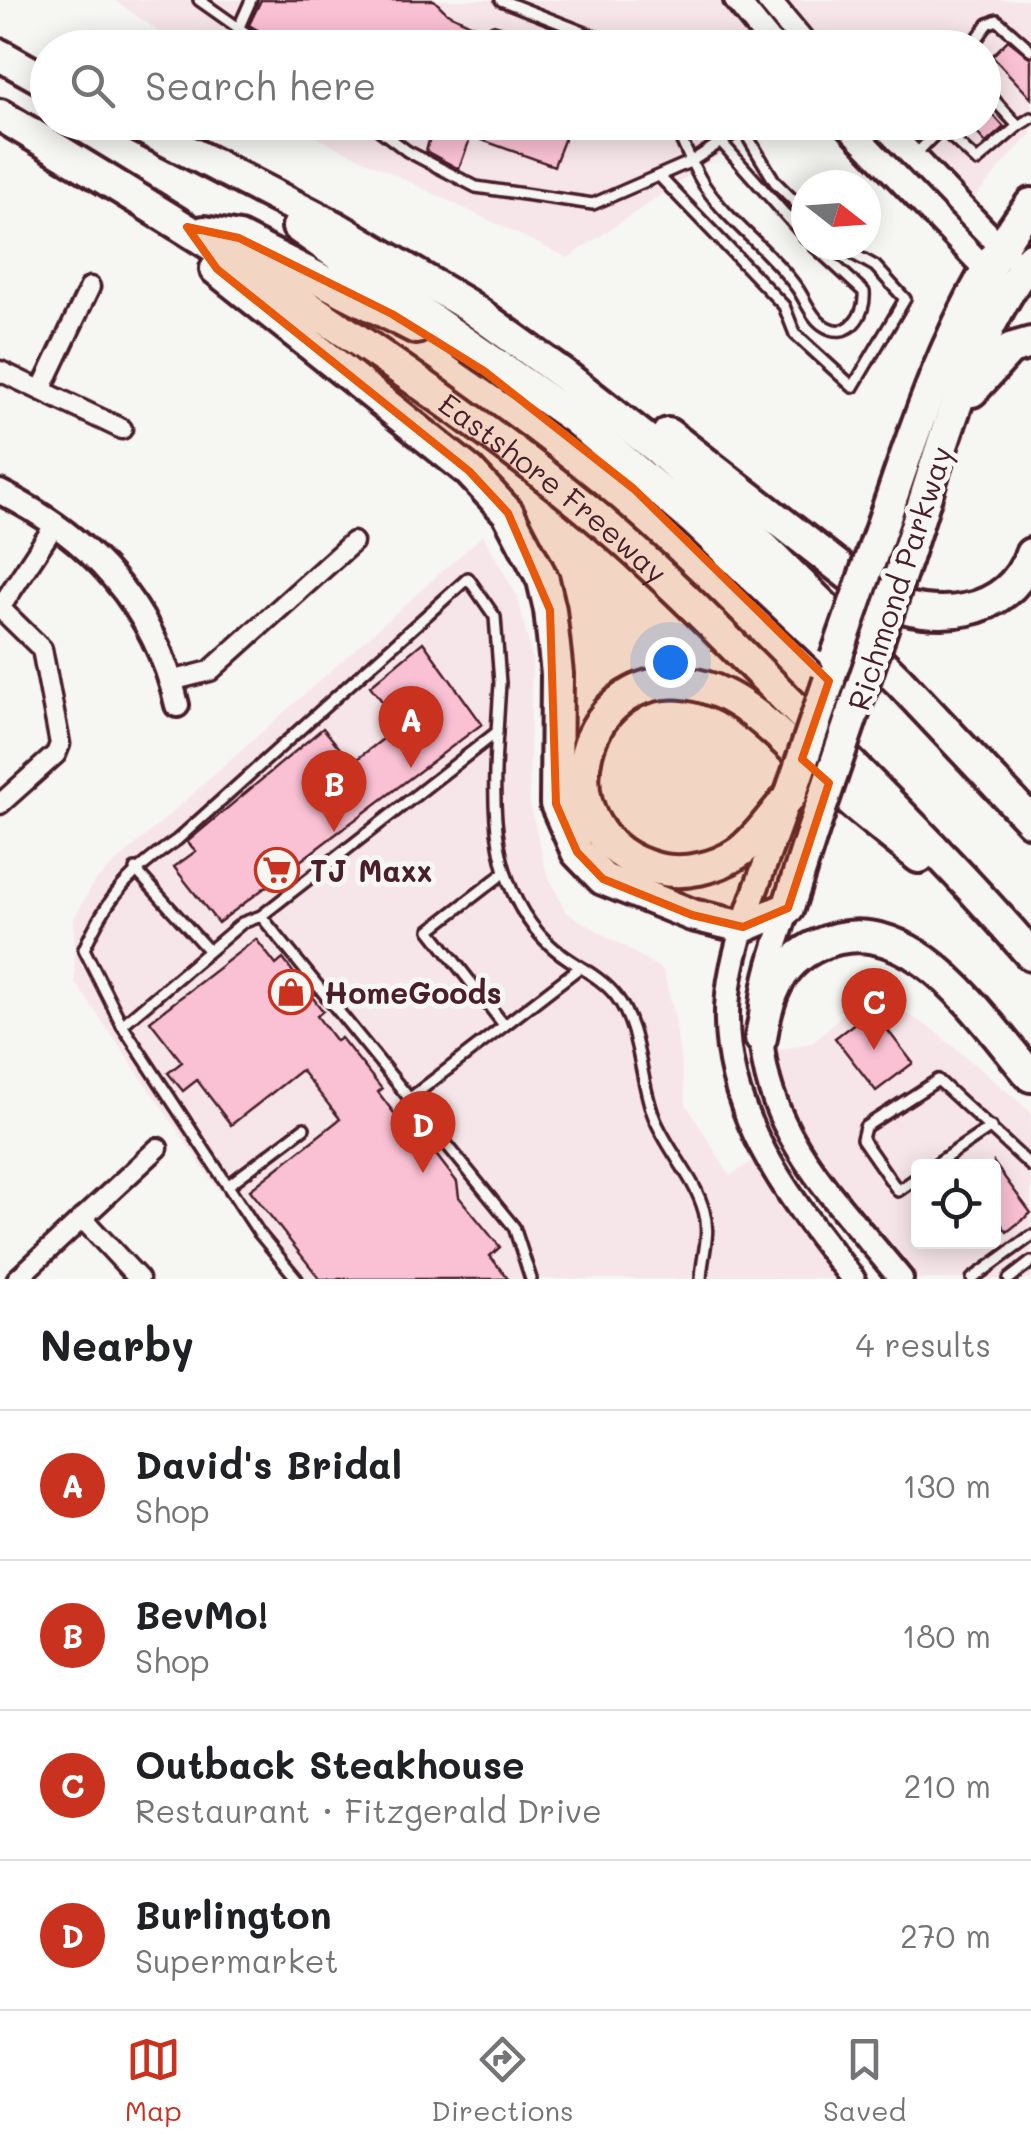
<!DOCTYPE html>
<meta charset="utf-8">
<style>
:root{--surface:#fff;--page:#f2f2f2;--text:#202124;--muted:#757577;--line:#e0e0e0;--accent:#c8321e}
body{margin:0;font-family:Mali,sans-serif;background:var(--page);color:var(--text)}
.controls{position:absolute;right:30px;bottom:30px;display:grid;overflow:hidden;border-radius:10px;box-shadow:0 5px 25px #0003}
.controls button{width:90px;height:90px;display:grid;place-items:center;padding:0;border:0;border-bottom:2px solid var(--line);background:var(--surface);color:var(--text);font:50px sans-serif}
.compass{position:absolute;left:791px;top:170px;width:90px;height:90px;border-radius:50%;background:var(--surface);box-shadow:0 5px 25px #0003;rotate:107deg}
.you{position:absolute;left:670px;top:662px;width:35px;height:35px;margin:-25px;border:8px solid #fff;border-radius:50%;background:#1a73e8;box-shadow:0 0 0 15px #1a73e833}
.badge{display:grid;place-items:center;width:65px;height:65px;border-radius:50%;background:var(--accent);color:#fff;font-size:32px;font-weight:700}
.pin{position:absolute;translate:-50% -82px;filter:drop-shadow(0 2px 5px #0008)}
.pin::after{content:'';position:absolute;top:52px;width:35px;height:30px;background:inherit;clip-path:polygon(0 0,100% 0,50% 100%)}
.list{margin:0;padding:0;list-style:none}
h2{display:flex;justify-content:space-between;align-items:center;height:130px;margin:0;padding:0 40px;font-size:42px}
h2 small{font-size:32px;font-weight:400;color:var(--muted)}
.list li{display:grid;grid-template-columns:65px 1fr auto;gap:30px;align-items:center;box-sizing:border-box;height:150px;padding:0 40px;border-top:2px solid var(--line)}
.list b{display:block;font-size:38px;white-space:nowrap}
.list p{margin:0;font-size:32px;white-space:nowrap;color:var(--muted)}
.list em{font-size:32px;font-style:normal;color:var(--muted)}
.icon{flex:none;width:55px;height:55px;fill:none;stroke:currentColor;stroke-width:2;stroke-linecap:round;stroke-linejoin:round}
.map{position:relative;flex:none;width:1031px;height:1279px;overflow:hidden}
.search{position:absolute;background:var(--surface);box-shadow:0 5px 25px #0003;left:30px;right:30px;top:30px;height:110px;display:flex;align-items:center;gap:25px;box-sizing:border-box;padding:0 35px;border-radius:55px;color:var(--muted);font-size:38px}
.sheet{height:730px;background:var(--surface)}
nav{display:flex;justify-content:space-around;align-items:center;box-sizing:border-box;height:140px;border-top:2px solid var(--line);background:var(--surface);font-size:28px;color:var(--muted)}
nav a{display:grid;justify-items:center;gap:5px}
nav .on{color:var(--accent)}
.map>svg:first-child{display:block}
.built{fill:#f7e6e9;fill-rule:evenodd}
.building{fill:#fac1d4;stroke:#4a1f2b;stroke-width:2.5}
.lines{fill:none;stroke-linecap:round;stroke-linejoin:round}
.lane-casing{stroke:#4a1f2b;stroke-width:16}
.street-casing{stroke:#4a1f2b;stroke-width:25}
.secondary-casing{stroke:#4a1f2b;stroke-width:30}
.highway-casing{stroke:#4a1f2b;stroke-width:38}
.lane{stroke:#f6f6f2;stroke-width:9}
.street{stroke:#f6f6f2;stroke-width:18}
.secondary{stroke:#f6f6f2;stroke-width:22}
.highway{stroke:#f6f6f2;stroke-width:30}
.highway-bridge-casing{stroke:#4a1f2b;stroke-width:38;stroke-linecap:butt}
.highway-bridge{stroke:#f6f6f2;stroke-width:30}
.marked{fill:#e8590c;fill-opacity:0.2;stroke:#e8590c;stroke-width:8;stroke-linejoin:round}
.labels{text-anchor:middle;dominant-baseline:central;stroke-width:10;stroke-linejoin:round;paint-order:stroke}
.street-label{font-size:30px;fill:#4a1f2b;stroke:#f6f6f2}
.poi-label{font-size:30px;font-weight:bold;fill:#4a1f2b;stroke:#f6f6f2;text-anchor:start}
</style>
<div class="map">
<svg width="1031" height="1279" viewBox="0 0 1031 1279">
<rect width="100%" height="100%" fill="#f6f6f2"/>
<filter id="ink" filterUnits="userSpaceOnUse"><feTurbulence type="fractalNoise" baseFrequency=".01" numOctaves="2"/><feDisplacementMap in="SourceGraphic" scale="20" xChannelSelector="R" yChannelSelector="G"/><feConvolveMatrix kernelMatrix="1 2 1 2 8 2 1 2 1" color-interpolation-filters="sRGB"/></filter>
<g filter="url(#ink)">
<g class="built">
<path d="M 114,0 L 727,0 L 766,47 L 181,47 Z"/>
<path d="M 783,0 L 1027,0 L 1031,6 L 1031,133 L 965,208 L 883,123 L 984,122 L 984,48 L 817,47 Z"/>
<path d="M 287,123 L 766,123 L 568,258 Z"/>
<path d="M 483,535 L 518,598 L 532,658 L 529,800 L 546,871 L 566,912 L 663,970 L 675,1018 L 686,1104 L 730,1176 L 757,1158 L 851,1279 L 287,1279 L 215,1185 L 75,982 L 74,918 L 95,881 Z"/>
<path d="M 868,988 L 936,1032 L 1031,1112 L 1031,1279 L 910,1279 L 817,1167 L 785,1109 L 772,1052 L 814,1042 ZM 918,1166 L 994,1166 L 994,1242 L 918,1242 Z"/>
</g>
<g class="building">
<path d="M 261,0 L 434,0 L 447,13 L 481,29 L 494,24 L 520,32 L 515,48 L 288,48 L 249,25 Z"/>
<path d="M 1008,40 L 1031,58 L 1031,98 L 992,56 Z"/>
<path d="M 984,105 L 1004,127 L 986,143 L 967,122 L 984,122 Z"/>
<path d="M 415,122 L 571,122 L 554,166 L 471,136 L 459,169 L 426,151 L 431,134 Z"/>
<path d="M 423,642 L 482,724 L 218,923 L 174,867 L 196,851 L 187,842 L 323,728 L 352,763 L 401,725 L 370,686 Z"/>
<path d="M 256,939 L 276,965 L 283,959 L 323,1011 L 317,1016 L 336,1041 L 341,1038 L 382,1089 L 378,1092 L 416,1142 L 431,1148 L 457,1182 L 459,1197 L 500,1247 L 490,1256 L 508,1279 L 320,1279 L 250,1190 L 340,1119 L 301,1070 L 231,1125 L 197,1080 L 183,1091 L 168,1073 L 182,1062 L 150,1021 Z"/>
<path d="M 872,1010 L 913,1063 L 876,1091 L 835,1038 Z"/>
<path d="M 994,1163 L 1031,1213 L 1007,1232 L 994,1214 Z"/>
</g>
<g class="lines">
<defs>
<g id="lane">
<path d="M 199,0 L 267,48"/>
<path d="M 501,0 L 624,48"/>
<path d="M 239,27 L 251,0"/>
<path d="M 970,48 L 988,24 L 997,20 L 1031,50"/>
<path d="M 369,122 L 407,151 L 476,187 L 593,204 L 692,161 L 751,122"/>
<path d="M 673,122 C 683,143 692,166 704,185 C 729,223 770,250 797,288 C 805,299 811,317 823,325 C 848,342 866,315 864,292 L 813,245"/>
<path d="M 935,122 L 977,161 L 1018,126 L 984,89"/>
<path d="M 1018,126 L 1031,118"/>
<path d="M 743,129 L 775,182 L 806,213"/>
<path d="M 723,144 L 806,238"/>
<path d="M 915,155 L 941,128"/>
<path d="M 660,177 L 784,306 L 795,334 L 853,387 L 905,299 L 875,266 L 837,245"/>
<path d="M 497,732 C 492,806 490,890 550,945 C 570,964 599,974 616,996 C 641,1029 639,1078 654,1117 C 667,1150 695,1178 704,1211 C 711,1234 702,1256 701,1279"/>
<path d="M 135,869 L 208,950"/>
<path d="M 122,1025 L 84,949 C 108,896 129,873 177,840 L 468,578 L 495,617 L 500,683 L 497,732 L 261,916"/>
<path d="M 504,1025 L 430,930 L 505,872"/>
<path d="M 409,1099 L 579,968"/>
<path d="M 933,1166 L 991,1127"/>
<path d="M 918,1177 L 898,1191 L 862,1139 L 865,1127 L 938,1080 L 1031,1166"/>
<path d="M 230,1184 L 304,1128"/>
<path d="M 297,1279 L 259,1233 L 122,1025 L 242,923 L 261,916 L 514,1227 L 531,1279"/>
<path d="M 972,1279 L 1031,1236"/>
<path d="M 1009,1279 L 1031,1262"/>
</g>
<g id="street">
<path d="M 0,371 L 122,429"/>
<path d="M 42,388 L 90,287"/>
<path d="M 171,681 L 210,671 L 353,542"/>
<path d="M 0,804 L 56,754 L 60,744 L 42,649 L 0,608 L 56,523"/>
<path d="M 82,1218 L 139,1279"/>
<path d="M 17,1279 L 158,1148"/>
</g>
<g id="secondary">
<path d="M 736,0 L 775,48"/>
<path d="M 768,0 L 808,48"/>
<path d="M 844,122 L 995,279"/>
<path d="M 880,122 L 1009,256"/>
<path d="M 0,492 C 89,536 155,607 177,705"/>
<path d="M 785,809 C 767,862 743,915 732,969 C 706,1092 782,1189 853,1279"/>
<path d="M 788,908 C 778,939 765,972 762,1005 C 751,1123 834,1196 901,1279"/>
</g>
<g id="highway">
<path d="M 0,55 L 48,82"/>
<path id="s1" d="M 0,115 C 199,235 402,359 583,506 C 663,572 734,647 807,720 C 883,797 961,873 1031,955"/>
<path d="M 131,122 L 337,228 L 467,305 L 564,375 L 658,449 L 743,527 L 899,681 L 1031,821"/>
<path d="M 298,227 L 575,419 L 694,520 L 865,682"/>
<path d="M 204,232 L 239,238 L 416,328"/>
<path d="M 216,269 L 469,471 L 508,513 L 543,580 L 550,610 L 557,674 L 556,804 L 577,852 L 603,879 L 692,915 L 743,927 L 788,908 L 810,839"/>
<path d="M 972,391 L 1010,349 L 1031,343"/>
<path d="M 668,434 L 880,599 C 932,622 1008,619 1031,554"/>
<path d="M 877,540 C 918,421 953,306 1031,204"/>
<path d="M 906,558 C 940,456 966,345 1031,258"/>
<path d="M 790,796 C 773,814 758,839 738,853 C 716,868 684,875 658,869 C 532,838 578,652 704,687 C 752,700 794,752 831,784 C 859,810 890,833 919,857"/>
<path d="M 761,1038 C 767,998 778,963 818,945 C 910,904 980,1017 1031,1076"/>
</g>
</defs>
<use href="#lane" class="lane-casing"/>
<use href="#street" class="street-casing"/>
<use href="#secondary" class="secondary-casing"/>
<use href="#highway" class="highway-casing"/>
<use href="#lane" class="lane"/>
<use href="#street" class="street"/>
<use href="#secondary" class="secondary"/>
<use href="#highway" class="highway"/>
<defs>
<g id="highway-bridge">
<path d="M 836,658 L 877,540"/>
<path d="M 790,796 L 829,681"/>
<path d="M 810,839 L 906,558"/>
</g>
</defs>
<use href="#highway-bridge" class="highway-bridge-casing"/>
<use href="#highway-bridge" class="highway-bridge"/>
</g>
</g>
<path class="marked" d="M 187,227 L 239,238 L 392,314 L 484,371 L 634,489 L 829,681 L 802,759 L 829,783 L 788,908 L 743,927 L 692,915 L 603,879 L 577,852 L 556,804 L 550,610 L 508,513 L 469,471 L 217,269 Z"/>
<defs>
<symbol id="supermarket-ring" viewBox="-11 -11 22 22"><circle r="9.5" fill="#f6f6f2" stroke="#c8321e" stroke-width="1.5"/><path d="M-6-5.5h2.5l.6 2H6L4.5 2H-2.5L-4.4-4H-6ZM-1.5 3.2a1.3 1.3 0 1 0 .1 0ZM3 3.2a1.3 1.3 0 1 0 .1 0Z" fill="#c8321e"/></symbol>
<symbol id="shop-ring" viewBox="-11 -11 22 22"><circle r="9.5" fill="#f6f6f2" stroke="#c8321e" stroke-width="1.5"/><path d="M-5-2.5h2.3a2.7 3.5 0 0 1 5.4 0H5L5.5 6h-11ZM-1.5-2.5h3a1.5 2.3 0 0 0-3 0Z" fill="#c8321e"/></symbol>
</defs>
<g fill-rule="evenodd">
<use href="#supermarket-ring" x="252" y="845" width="50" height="50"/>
<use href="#shop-ring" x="266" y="967" width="50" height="50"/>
</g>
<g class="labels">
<g class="street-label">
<text stroke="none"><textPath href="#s1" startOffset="668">Eastshore Freeway</textPath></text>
<text transform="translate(899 578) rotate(-72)">Richmond Parkway</text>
</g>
<g class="poi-label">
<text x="310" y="870">TJ Maxx</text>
<text x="324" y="992">HomeGoods</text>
</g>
</g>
</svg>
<div class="controls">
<button><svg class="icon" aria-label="locate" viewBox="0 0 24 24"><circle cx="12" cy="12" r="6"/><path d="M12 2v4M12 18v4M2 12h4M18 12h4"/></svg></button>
</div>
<svg class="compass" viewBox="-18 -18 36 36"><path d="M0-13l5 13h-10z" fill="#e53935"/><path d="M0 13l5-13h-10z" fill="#757577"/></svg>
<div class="you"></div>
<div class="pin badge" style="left:411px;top:768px">A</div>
<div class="pin badge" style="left:334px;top:832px">B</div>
<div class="pin badge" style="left:874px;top:1050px">C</div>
<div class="pin badge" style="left:423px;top:1173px">D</div>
<div class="search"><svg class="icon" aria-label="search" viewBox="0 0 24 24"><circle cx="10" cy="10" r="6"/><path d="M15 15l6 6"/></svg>Search here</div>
</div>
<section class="sheet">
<h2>Nearby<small>4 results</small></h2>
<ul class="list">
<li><span class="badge">A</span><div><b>David's Bridal</b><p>Shop</p></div><em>130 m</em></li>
<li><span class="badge">B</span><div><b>BevMo!</b><p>Shop</p></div><em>180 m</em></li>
<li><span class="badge">C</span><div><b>Outback Steakhouse</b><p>Restaurant · Fitzgerald Drive</p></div><em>210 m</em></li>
<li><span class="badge">D</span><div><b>Burlington</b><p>Supermarket</p></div><em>270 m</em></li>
</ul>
</section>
<nav>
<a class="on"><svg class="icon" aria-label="map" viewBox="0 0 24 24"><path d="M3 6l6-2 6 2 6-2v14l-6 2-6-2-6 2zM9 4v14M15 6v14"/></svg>Map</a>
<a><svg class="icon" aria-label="directions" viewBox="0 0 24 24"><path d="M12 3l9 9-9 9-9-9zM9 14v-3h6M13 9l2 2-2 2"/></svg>Directions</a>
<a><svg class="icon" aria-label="saved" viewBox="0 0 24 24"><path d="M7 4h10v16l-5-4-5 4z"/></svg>Saved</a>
</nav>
